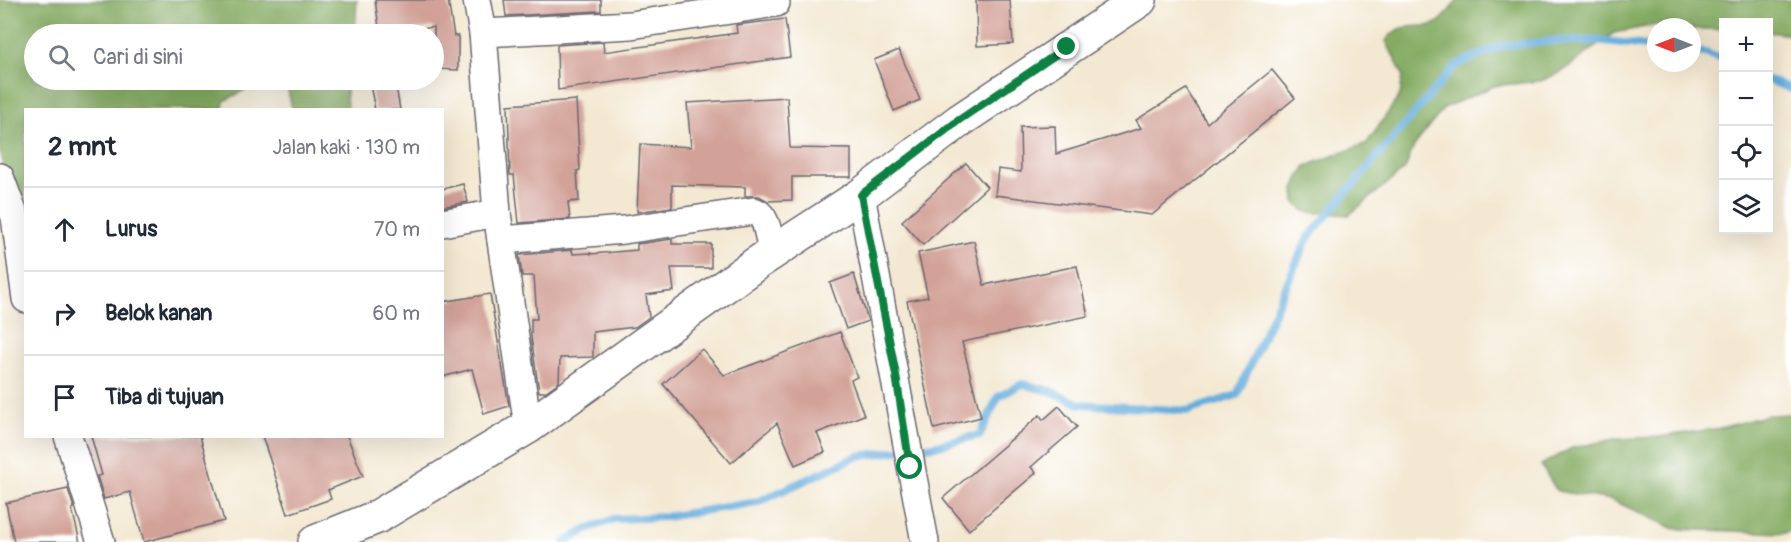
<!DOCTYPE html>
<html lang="id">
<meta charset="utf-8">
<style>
:root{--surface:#fff;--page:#f2f2f3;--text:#1f2937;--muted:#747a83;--line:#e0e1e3}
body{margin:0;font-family:Pangolin,sans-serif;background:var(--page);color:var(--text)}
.controls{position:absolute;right:18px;top:18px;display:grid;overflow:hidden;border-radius:0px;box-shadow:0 6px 24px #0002}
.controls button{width:54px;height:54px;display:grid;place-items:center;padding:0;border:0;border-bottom:2px solid var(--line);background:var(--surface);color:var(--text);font:30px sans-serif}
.compass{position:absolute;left:1647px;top:18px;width:54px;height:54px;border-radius:50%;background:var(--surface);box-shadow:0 6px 24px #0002;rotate:270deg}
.stop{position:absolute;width:18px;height:18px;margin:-14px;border:4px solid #0b8043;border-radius:50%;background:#fff}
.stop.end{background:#0b8043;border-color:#fff;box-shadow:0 2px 6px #0008}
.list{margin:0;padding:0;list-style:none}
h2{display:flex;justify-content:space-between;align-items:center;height:78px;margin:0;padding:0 24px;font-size:26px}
h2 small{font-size:20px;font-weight:400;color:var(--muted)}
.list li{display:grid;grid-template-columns:39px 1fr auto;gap:18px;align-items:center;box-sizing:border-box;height:84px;padding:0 24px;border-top:2px solid var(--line)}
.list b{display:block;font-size:22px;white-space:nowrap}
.list em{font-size:20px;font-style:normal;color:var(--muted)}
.icon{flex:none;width:33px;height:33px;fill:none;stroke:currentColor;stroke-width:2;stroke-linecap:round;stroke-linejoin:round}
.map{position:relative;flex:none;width:1791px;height:542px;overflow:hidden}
.search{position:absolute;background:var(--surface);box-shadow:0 6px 24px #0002;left:24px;top:24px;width:420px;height:66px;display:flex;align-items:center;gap:15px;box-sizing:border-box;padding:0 21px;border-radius:33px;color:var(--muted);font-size:22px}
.panel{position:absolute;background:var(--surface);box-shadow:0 6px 24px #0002;left:24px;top:108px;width:420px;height:330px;border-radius:0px}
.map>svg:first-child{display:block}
.forest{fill:#83aa60;stroke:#52664e;stroke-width:1.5}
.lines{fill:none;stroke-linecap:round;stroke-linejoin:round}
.stream{stroke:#66addd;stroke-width:8}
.building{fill:#d2a197}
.minor-casing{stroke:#6b6770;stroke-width:30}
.tertiary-casing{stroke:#6b6770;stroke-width:36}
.minor{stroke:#fff;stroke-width:27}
.tertiary{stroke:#fff;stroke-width:33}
.route{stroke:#0b8043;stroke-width:8}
</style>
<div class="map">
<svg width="1791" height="542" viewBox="0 0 1791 542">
<rect width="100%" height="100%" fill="#fff"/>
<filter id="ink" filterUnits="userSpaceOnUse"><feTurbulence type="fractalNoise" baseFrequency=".0167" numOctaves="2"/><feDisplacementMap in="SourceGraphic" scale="12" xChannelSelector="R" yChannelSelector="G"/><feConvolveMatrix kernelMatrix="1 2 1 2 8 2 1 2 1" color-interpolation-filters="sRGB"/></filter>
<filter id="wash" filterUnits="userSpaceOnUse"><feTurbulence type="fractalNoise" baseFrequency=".008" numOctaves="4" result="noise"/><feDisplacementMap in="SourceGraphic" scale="24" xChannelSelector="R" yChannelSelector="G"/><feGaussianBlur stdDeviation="1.35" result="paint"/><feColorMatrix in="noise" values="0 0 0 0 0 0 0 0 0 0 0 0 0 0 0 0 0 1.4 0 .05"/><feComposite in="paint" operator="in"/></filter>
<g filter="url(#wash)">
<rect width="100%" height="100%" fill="#f3e8d1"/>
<g class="forest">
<path d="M 0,0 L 357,0 L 355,34 L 34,34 L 34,80 L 264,80 L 224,101 L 223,109 L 26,110 L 25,198 L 19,200 L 5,176 L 0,154 Z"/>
<path d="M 1457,0 L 1791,0 L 1791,35 L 1769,32 L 1768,22 L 1724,22 L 1723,29 L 1692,29 L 1692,27 L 1666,23 L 1614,33 L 1563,71 L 1541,81 L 1494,86 L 1444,108 L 1414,146 L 1405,169 L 1349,215 L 1306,212 L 1295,203 L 1294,189 L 1299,177 L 1306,166 L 1367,143 L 1400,95 L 1403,75 L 1386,41 C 1404,15 1425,35 1442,19 C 1448,14 1452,6 1457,0 Z"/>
<path d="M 269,80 L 349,80 L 346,91 L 347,109 L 292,109 L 287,86 Z"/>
<path d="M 1791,414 L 1791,529 L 1785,533 L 1675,529 L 1612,500 L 1557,491 L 1541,465 L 1572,448 L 1615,439 L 1658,437 L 1720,428 L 1768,415 Z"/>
</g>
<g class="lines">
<g class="stream">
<path d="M 1692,51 L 1705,53 L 1724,60"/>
<path d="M 1768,80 L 1791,89"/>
<path d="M 565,542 L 590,528 L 614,519 L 665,517 L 758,502 L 858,456 L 934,446 L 980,435 L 998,397 L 1022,384 L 1050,391 L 1080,404 L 1188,411 L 1237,395 L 1307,239 L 1456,65 L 1501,46 L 1553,41 L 1605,41 L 1656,47"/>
</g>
</g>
<g id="blocks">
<g class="building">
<path d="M 375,0 L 448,0 L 454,36 L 458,36 L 458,70 L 434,69 L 434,27 L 380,34 Z"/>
<path d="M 504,0 L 601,0 L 601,11 L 506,16 Z"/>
<path d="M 976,0 L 1010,0 L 1013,44 L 977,46 Z"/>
<path d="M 785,19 L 790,57 L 558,90 L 557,45 L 603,42 L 604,52 L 737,33 L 736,25 Z"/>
<path d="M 899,50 L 920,100 L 894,111 L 874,60 Z"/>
<path d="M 1272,70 L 1295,98 L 1152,215 L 995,195 L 998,169 L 1021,172 L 1020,127 L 1055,126 L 1056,154 L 1141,128 L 1136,120 L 1186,89 L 1207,123 Z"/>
<path d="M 395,80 L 400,110 L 375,110 L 370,85 Z"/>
<path d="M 787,97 L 790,148 L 851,149 L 851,177 L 792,177 L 792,200 L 768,201 L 759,196 L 745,196 L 745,187 L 672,185 L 672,207 L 637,212 L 640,144 L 691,147 L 687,103 Z"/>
<path d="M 576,100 L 580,170 L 577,171 L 579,201 L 568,202 L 570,219 L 519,223 L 514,175 L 510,175 L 508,105 Z"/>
<path d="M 966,163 L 987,187 L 923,245 L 902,221 Z"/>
<path d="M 463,184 L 468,202 L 442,207 L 442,189 Z"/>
<path d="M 672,239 L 672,244 L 711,244 L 711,268 L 671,268 L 674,291 L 646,295 L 649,317 L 635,327 L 593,332 L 593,357 L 560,358 L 559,382 L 545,392 L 539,392 L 531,336 L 531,319 L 537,319 L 534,276 L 522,276 L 519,255 L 572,250 L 573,254 L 591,253 L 591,254 L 637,250 L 637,244 Z"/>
<path d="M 974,241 L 984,285 L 1077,266 L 1088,316 L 962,342 L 981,417 L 934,429 L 907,301 L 928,297 L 918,253 Z"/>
<path d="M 854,274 L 868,321 L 846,329 L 830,283 Z"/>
<path d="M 490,294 L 509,406 L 484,414 L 472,369 L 442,377 L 442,302 Z"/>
<path d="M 840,332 L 857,377 L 851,380 L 864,415 L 817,433 L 825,452 L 795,465 L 777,423 L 731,463 L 663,384 L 702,349 L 724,375 Z"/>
<path d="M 1059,406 L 1077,427 L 1031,467 L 1036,473 L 969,530 L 943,498 L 1040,415 L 1043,420 Z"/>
<path d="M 91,436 L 200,436 L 224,521 L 144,542 L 130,492 L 104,499 L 97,476 L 102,475 Z"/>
<path d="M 262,436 L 347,436 L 363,476 L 328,490 L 331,499 L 288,514 Z"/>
<path d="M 68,489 L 74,508 L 72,509 L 80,542 L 14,542 L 6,503 Z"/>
</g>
</g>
</g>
<g filter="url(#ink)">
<use href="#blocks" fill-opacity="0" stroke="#6b6770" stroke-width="1.5"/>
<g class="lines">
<defs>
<g id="minor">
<path d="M 477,0 L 483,33 L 497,213 L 528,427"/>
<path d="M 483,33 L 631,25 L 776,3"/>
<path d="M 0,177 L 15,217 L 26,299"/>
<path d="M 861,195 L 925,542"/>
<path d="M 442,223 L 497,213"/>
<path d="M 501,240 L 624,230 L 753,211 C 768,214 769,240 772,253"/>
<path d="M 68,436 L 101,542"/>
</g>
<path id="tertiary" d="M 315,542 L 377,517 L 528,427 L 757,263 L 861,195 L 959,121 L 1140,0"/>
</defs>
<use href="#minor" class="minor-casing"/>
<use href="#tertiary" class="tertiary-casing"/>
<use href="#minor" class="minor"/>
<use href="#tertiary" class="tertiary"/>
</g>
</g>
<g class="lines" filter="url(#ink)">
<path class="route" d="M 910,467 L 896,375 L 861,195 L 959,120 L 1067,47"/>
</g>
</svg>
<div class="controls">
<button>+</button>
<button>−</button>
<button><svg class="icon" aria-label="locate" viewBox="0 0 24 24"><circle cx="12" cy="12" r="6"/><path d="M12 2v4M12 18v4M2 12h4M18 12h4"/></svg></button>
<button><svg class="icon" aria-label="layers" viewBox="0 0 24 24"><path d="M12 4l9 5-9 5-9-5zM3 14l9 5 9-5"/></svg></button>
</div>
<svg class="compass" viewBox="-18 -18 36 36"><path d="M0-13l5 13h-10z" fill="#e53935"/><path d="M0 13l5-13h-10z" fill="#747a83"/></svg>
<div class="stop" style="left:910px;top:467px"></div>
<div class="stop end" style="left:1067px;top:47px"></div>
<div class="search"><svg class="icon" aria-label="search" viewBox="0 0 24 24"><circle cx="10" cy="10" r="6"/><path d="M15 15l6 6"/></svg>Cari di sini</div>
<section class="panel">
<h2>2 mnt<small>Jalan kaki · 130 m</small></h2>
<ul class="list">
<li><svg class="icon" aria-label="ahead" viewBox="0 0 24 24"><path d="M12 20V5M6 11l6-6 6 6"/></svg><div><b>Lurus</b></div><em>70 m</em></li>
<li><svg class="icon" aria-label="right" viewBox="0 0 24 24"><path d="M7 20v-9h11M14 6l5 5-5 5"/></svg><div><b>Belok kanan</b></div><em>60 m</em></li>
<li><svg class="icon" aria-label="arrive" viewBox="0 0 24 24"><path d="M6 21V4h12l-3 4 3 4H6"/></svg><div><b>Tiba di tujuan</b></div></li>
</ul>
</section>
</div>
